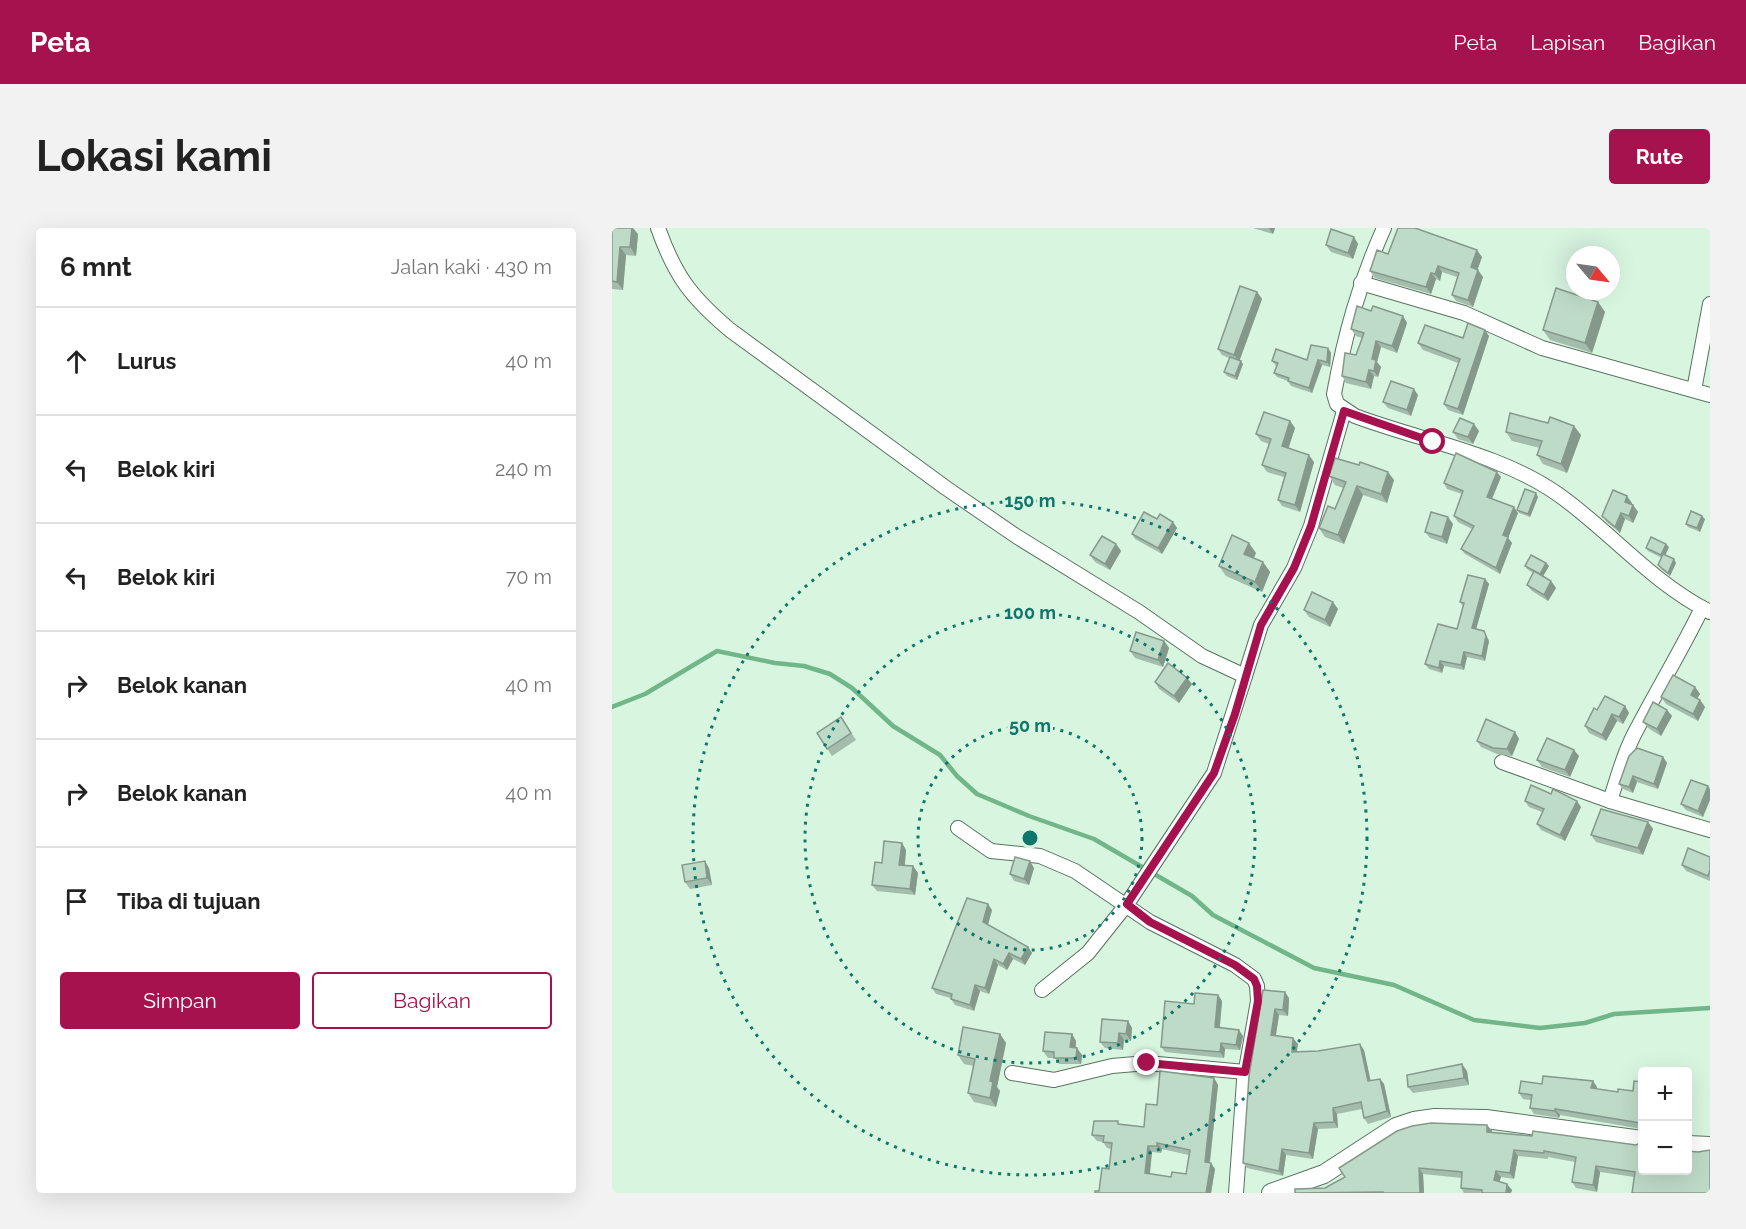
<!DOCTYPE html>
<html lang="id">
<meta charset="utf-8">
<style>
:root{--surface:#fff;--page:#f2f2f2;--text:#222;--muted:#767676;--line:#e0e0e0;--accent:#a6124e}
body{margin:0;font-family:Raleway,sans-serif;background:var(--page);color:var(--text)}
.controls{position:absolute;right:18px;bottom:18px;display:grid;overflow:hidden;border-radius:6px;box-shadow:0 6px 24px #0002}
.controls button{width:54px;height:54px;display:grid;place-items:center;padding:0;border:0;border-bottom:2px solid var(--line);background:var(--surface);color:var(--text);font:30px sans-serif}
.compass{position:absolute;left:954px;top:18px;width:54px;height:54px;border-radius:50%;background:var(--surface);box-shadow:0 6px 24px #0002;rotate:119deg}
.stop{position:absolute;width:18px;height:18px;margin:-14px;border:4px solid #a6124e;border-radius:50%;background:#fff}
.stop.end{background:#a6124e;border-color:#fff;box-shadow:0 2px 6px #0008}
.list{margin:0;padding:0;list-style:none}
h2{display:flex;justify-content:space-between;align-items:center;height:78px;margin:0;padding:0 24px;font-size:26px}
h2 small{font-size:20px;font-weight:400;color:var(--muted)}
.list li{display:grid;grid-template-columns:39px 1fr auto;gap:18px;align-items:center;box-sizing:border-box;height:108px;padding:0 24px;border-top:2px solid var(--line)}
.list b{display:block;font-size:22px;white-space:nowrap}
.list em{font-size:20px;font-style:normal;color:var(--muted)}
.actions{display:flex;gap:12px;padding:18px 24px}
.actions a{flex:1;padding:14px 0;border:2px solid var(--accent);border-radius:6px;text-align:center;font-size:21px;color:var(--accent)}
.actions .main{background:var(--accent);color:#fff}
.icon{flex:none;width:33px;height:33px;fill:none;stroke:currentColor;stroke-width:2;stroke-linecap:round;stroke-linejoin:round}
.map{position:relative;flex:none;width:1098px;height:965px;overflow:hidden;border-radius:6px}
header{display:flex;align-items:center;gap:36px;box-sizing:border-box;height:84px;padding:0 30px;background:var(--accent);color:#fff}
header strong{font-size:28px}
nav{display:flex;gap:33px;margin-inline-start:auto;font-size:21px}
.intro{display:flex;align-items:center;justify-content:space-between;box-sizing:border-box;height:144px;padding:0 36px}
h1{margin:0;font-size:42px}
.button{padding:15px 27px;border-radius:6px;background:var(--accent);color:#fff;font-size:21px;font-weight:700}
main{display:flex;gap:36px;padding:0 36px}
aside{flex:1;background:var(--surface);border-radius:6px;box-shadow:0 6px 24px #0002}
.map>svg:first-child{display:block}
.lines{fill:none;stroke-linecap:round;stroke-linejoin:round}
.stream{stroke:#70b689;stroke-width:4.5}
.minor-casing{stroke:#597361;stroke-width:16}
.tertiary-casing{stroke:#597361;stroke-width:20}
.minor{stroke:#fff;stroke-width:14}
.tertiary{stroke:#fff;stroke-width:18}
.wall{fill:#a3bcab;fill-rule:evenodd}
.shaded-wall{fill:#85998b}
.building{fill:#bedbc7;stroke:#85998b;stroke-width:1.5;fill-rule:evenodd}
.route{stroke:#a6124e;stroke-width:8}
.ring{fill:none;stroke:#0f766e;stroke-width:3;stroke-dasharray:3 6}
.centre{fill:#0f766e;stroke:#d8f5e0;stroke-width:3}
.ring-label{font-size:18px;text-anchor:middle;font-weight:bold;fill:#0f766e;stroke:#d8f5e0;stroke-width:6;stroke-linejoin:round;paint-order:stroke}
</style>
<header>
<strong>Peta</strong>
<nav><a>Peta</a><a>Lapisan</a><a>Bagikan</a></nav>
</header>
<div class="intro"><h1>Lokasi kami</h1><a class="button">Rute</a></div>
<main>
<aside>
<h2>6 mnt<small>Jalan kaki · 430 m</small></h2>
<ul class="list">
<li><svg class="icon" aria-label="ahead" viewBox="0 0 24 24"><path d="M12 20V5M6 11l6-6 6 6"/></svg><div><b>Lurus</b></div><em>40 m</em></li>
<li><svg class="icon" aria-label="left" viewBox="0 0 24 24"><path d="M17 20v-9H6M10 6l-5 5 5 5"/></svg><div><b>Belok kiri</b></div><em>240 m</em></li>
<li><svg class="icon" aria-label="left" viewBox="0 0 24 24"><path d="M17 20v-9H6M10 6l-5 5 5 5"/></svg><div><b>Belok kiri</b></div><em>70 m</em></li>
<li><svg class="icon" aria-label="right" viewBox="0 0 24 24"><path d="M7 20v-9h11M14 6l5 5-5 5"/></svg><div><b>Belok kanan</b></div><em>40 m</em></li>
<li><svg class="icon" aria-label="right" viewBox="0 0 24 24"><path d="M7 20v-9h11M14 6l5 5-5 5"/></svg><div><b>Belok kanan</b></div><em>40 m</em></li>
<li><svg class="icon" aria-label="arrive" viewBox="0 0 24 24"><path d="M6 21V4h12l-3 4 3 4H6"/></svg><div><b>Tiba di tujuan</b></div></li>
</ul>
<div class="actions"><a class="main">Simpan</a><a>Bagikan</a></div>
</aside>
<div class="map">
<svg width="1098" height="965" viewBox="0 0 1098 965">
<rect width="100%" height="100%" fill="#d8f5e0"/>
<g class="lines">
<path class="stream" d="M 0,479 L 33,466 L 105,423 L 163,435 L 192,438 L 218,446 L 240,460 L 281,498 L 328,527 L 345,548 L 365,566 L 417,588 L 482,611 L 580,668 L 601,687 L 702,740 L 782,757 L 862,792 L 928,800 L 973,795 L 1002,786 L 1098,780"/>
<defs>
<g id="minor">
<path d="M 46,0 C 63,48 79,69 118,102 L 334,260 L 404,308 L 527,384 L 590,428 L 633,448 L 649,397 L 682,340 L 699,298 L 732,183"/>
<path d="M 772,0 C 747,56 733,106 722,166 L 725,176 L 743,188 C 809,213 888,225 947,267 C 999,304 1039,354 1098,384"/>
<path d="M 749,55 L 852,85 L 930,120 L 1098,167"/>
<path d="M 1082,162 L 1098,76"/>
<path d="M 890,534 L 998,573 L 1098,602"/>
<path d="M 998,573 C 1006,548 1013,522 1026,499 C 1047,459 1070,421 1090,380"/>
<path d="M 346,600 L 379,623 L 428,628 L 463,643 L 538,694 L 623,737 L 642,751 L 645,758 L 646,773 L 632,853 L 624,965"/>
<path d="M 430,762 L 476,725 L 515,676 L 602,545 L 633,448"/>
<path d="M 400,845 L 442,852 L 500,838 L 535,835 L 633,844"/>
</g>
<g id="tertiary">
<path d="M 1076,917 L 1098,918"/>
<path d="M 659,965 L 712,946 L 784,899 L 802,893 L 823,890 L 874,891 L 1030,912"/>
</g>
</defs>
<use href="#minor" class="minor-casing"/>
<use href="#tertiary" class="tertiary-casing"/>
<use href="#minor" class="minor"/>
<use href="#tertiary" class="tertiary"/>
</g>
<g class="wall">
<path d="M 0,0 L 26,6 L 24,28 L 14,27 L 11,62 L 0,61 Z"/>
<path d="M 641,0 L 663,0 L 661,6 Z"/>
<path d="M 742,9 L 746,16 L 741,31 L 719,24 L 714,17 Z"/>
<path d="M 870,29 L 865,42 L 871,49 L 861,79 L 844,73 L 840,67 L 845,49 L 830,44 L 828,53 L 824,51 L 819,66 L 763,50 L 758,43 Z"/>
<path d="M 645,64 L 650,71 L 627,133 L 631,136 L 625,152 L 615,148 L 612,144 L 617,130 L 610,127 L 606,121 Z"/>
<path d="M 986,74 L 993,84 L 980,125 L 938,112 L 931,102 Z"/>
<path d="M 759,83 L 791,88 L 795,95 L 785,125 L 769,119 L 765,134 L 769,139 L 766,149 L 762,148 L 759,161 L 734,155 L 730,148 L 744,127 L 750,110 L 744,108 L 739,101 Z"/>
<path d="M 877,108 L 851,187 L 836,182 L 832,176 L 846,135 L 811,122 L 806,115 L 851,110 Z"/>
<path d="M 716,120 L 719,125 L 718,139 L 710,137 L 700,165 L 679,158 L 676,153 L 665,149 L 662,145 L 664,138 L 660,133 L 695,132 Z"/>
<path d="M 806,167 L 799,188 L 776,180 L 771,174 Z"/>
<path d="M 678,193 L 683,200 L 676,220 L 702,234 L 688,284 L 670,278 L 666,272 L 672,249 L 655,244 L 650,237 L 657,216 L 649,213 L 644,206 Z"/>
<path d="M 867,203 L 861,216 L 846,211 L 841,204 Z"/>
<path d="M 894,204 L 969,207 L 955,245 L 931,236 L 925,227 L 928,220 L 900,213 Z"/>
<path d="M 717,248 L 782,252 L 775,275 L 751,267 L 732,316 L 713,309 L 707,300 L 723,281 L 731,260 L 723,257 Z"/>
<path d="M 889,249 L 880,271 L 906,285 L 896,310 L 900,315 L 888,346 L 853,326 L 849,321 L 860,301 L 846,294 L 842,288 L 850,266 L 835,261 L 832,255 Z"/>
<path d="M 926,269 L 918,289 L 907,285 L 905,282 Z"/>
<path d="M 1020,275 L 1020,276 L 1021,277 L 1026,284 L 1021,295 L 1013,291 L 1008,305 L 995,294 L 990,288 Z"/>
<path d="M 545,291 L 561,294 L 565,300 L 550,326 L 523,311 L 520,306 Z"/>
<path d="M 1093,291 L 1088,304 L 1076,299 L 1074,296 Z"/>
<path d="M 841,296 L 835,316 L 818,310 L 813,304 Z"/>
<path d="M 504,316 L 509,323 L 498,342 L 483,334 L 478,327 Z"/>
<path d="M 1057,319 L 1053,327 L 1064,335 L 1058,348 L 1049,341 L 1046,337 L 1050,330 L 1036,323 L 1034,320 Z"/>
<path d="M 644,325 L 642,330 L 651,334 L 658,344 L 650,364 L 614,348 L 607,338 Z"/>
<path d="M 934,335 L 937,338 L 931,348 L 939,353 L 944,360 L 936,373 L 920,363 L 915,357 L 921,345 L 915,341 L 913,338 Z"/>
<path d="M 873,351 L 877,356 L 864,401 L 872,403 L 877,413 L 873,433 L 855,429 L 852,442 L 832,438 L 830,445 L 817,441 L 813,436 L 845,401 L 851,378 L 848,374 Z"/>
<path d="M 726,381 L 718,399 L 697,389 L 692,382 Z"/>
<path d="M 552,413 L 557,420 L 551,439 L 523,430 L 518,423 Z"/>
<path d="M 575,450 L 580,456 L 567,475 L 547,461 L 543,454 Z"/>
<path d="M 1083,459 L 1088,466 L 1085,470 L 1088,472 L 1093,479 L 1086,493 L 1054,476 L 1049,469 Z"/>
<path d="M 1013,478 L 1017,485 L 1011,496 L 1005,493 L 994,513 L 977,505 L 973,498 L 985,482 Z"/>
<path d="M 1055,482 L 1060,488 L 1049,508 L 1036,500 L 1031,494 Z"/>
<path d="M 229,489 L 244,512 L 220,528 L 205,505 Z"/>
<path d="M 903,504 L 907,511 L 900,528 L 885,526 L 869,519 L 865,513 Z"/>
<path d="M 967,528 L 958,549 L 930,539 L 925,532 Z"/>
<path d="M 1051,529 L 1055,535 L 1046,561 L 1025,554 L 1021,565 L 1011,561 L 1007,556 Z"/>
<path d="M 1098,561 L 1091,589 L 1074,582 L 1069,576 Z"/>
<path d="M 913,573 L 969,579 L 953,613 L 929,602 L 925,596 L 930,584 L 917,579 Z"/>
<path d="M 1036,594 L 1041,601 L 1031,627 L 984,614 L 979,607 Z"/>
<path d="M 290,615 L 294,622 L 293,637 L 301,638 L 306,645 L 303,667 L 265,663 L 260,657 L 270,635 Z"/>
<path d="M 1098,629 L 1098,653 L 1074,643 L 1070,637 Z"/>
<path d="M 97,640 L 100,657 L 78,661 L 73,654 Z"/>
<path d="M 422,640 L 417,657 L 402,653 L 398,646 Z"/>
<path d="M 380,682 L 376,697 L 416,719 L 420,725 L 413,737 L 401,731 L 395,742 L 386,737 L 377,766 L 368,763 L 362,783 L 343,777 L 339,771 L 339,770 L 324,766 L 320,760 Z"/>
<path d="M 651,762 L 677,770 L 676,788 L 667,787 L 664,807 L 686,816 L 684,824 L 752,822 L 758,853 L 768,851 L 772,856 L 779,889 L 756,896 L 752,890 L 750,881 L 725,886 L 726,900 L 706,901 L 701,931 L 674,927 L 671,948 L 635,940 L 631,935 Z"/>
<path d="M 606,767 L 610,773 L 608,800 L 631,808 L 628,822 L 613,821 L 612,830 L 553,824 L 549,819 L 582,776 Z"/>
<path d="M 516,793 L 520,800 L 519,813 L 512,812 L 511,822 L 493,820 L 488,814 Z"/>
<path d="M 388,806 L 394,815 L 385,859 L 388,863 L 384,879 L 362,874 L 356,865 L 362,838 L 352,836 L 346,827 Z"/>
<path d="M 460,806 L 464,813 L 464,820 L 470,827 L 469,836 L 447,836 L 443,830 L 436,830 L 431,823 Z"/>
<path d="M 855,843 L 857,857 L 801,865 L 796,859 Z"/>
<path d="M 602,850 L 606,857 L 598,935 L 603,941 L 599,965 L 483,965 L 487,963 L 497,941 L 499,921 L 495,920 L 491,914 L 485,913 L 480,907 L 509,896 L 532,899 L 545,877 ZM 550,921 L 577,927 L 574,946 L 559,949 L 538,946 L 540,924 L 549,925 Z"/>
<path d="M 981,853 L 985,859 L 985,861 L 1006,864 L 1021,863 L 1030,854 L 1030,901 L 948,887 L 947,890 L 922,886 L 918,880 L 919,872 L 911,871 L 907,865 L 930,856 Z"/>
<path d="M 875,897 L 880,903 L 880,904 L 1024,917 L 1030,914 L 1023,949 L 988,944 L 985,964 L 964,960 L 960,954 L 963,934 L 936,929 L 936,931 L 906,928 L 902,951 L 889,949 L 887,954 L 900,962 L 899,965 L 852,965 L 849,960 L 850,950 L 811,946 L 812,965 L 683,965 L 713,960 Z"/>
</g>
<g class="shaded-wall">
<path d="M 20,0 L 21,0 L 26,6 L 24,28 L 18,19 Z"/>
<path d="M 657,0 L 663,0 L 661,6 Z"/>
<path d="M 742,9 L 746,16 L 741,31 L 736,25 Z"/>
<path d="M 8,19 L 14,27 L 11,62 L 5,54 Z"/>
<path d="M 865,22 L 870,29 L 864,46 L 859,39 Z"/>
<path d="M 826,38 L 830,44 L 828,53 L 823,46 Z"/>
<path d="M 866,42 L 871,49 L 861,79 L 856,72 Z"/>
<path d="M 819,45 L 824,51 L 819,66 L 814,59 Z"/>
<path d="M 645,64 L 650,71 L 627,134 L 622,127 Z"/>
<path d="M 986,74 L 993,84 L 980,125 L 973,115 Z"/>
<path d="M 791,88 L 795,95 L 785,125 L 780,118 Z"/>
<path d="M 873,102 L 877,108 L 851,187 L 846,181 Z"/>
<path d="M 764,113 L 769,119 L 765,134 L 769,139 L 766,149 L 762,143 L 760,131 Z"/>
<path d="M 716,120 L 719,125 L 718,139 L 715,134 Z"/>
<path d="M 706,132 L 710,137 L 700,165 L 697,160 Z"/>
<path d="M 629,133 L 631,136 L 625,152 L 623,148 Z"/>
<path d="M 757,142 L 762,148 L 759,161 L 754,154 Z"/>
<path d="M 802,161 L 806,167 L 799,188 L 795,182 Z"/>
<path d="M 678,193 L 683,200 L 675,225 L 670,218 Z"/>
<path d="M 862,196 L 867,203 L 861,216 L 856,209 Z"/>
<path d="M 962,198 L 969,207 L 955,245 L 949,236 Z"/>
<path d="M 697,227 L 702,234 L 688,284 L 683,277 Z"/>
<path d="M 776,244 L 782,252 L 775,275 L 769,266 Z"/>
<path d="M 885,244 L 889,249 L 878,275 L 875,269 Z"/>
<path d="M 745,258 L 751,267 L 732,316 L 726,307 Z"/>
<path d="M 924,265 L 926,269 L 918,289 L 916,286 Z"/>
<path d="M 1015,268 L 1020,275 L 1018,280 L 1013,274 Z"/>
<path d="M 1021,277 L 1026,284 L 1021,295 L 1017,288 Z"/>
<path d="M 902,279 L 906,285 L 896,310 L 900,315 L 888,346 L 884,340 L 891,307 Z"/>
<path d="M 1009,285 L 1013,291 L 1008,305 L 1003,299 Z"/>
<path d="M 1090,288 L 1093,291 L 1088,304 L 1085,300 Z"/>
<path d="M 836,289 L 841,296 L 835,316 L 830,309 Z"/>
<path d="M 561,294 L 565,300 L 550,326 L 546,320 Z"/>
<path d="M 637,315 L 644,325 L 639,336 L 632,326 Z"/>
<path d="M 504,316 L 509,323 L 498,342 L 493,336 Z"/>
<path d="M 1054,316 L 1057,319 L 1052,330 L 1049,327 Z"/>
<path d="M 1062,331 L 1064,335 L 1058,348 L 1056,345 Z"/>
<path d="M 651,334 L 658,344 L 650,364 L 643,354 Z"/>
<path d="M 934,335 L 937,338 L 930,350 L 928,346 Z"/>
<path d="M 873,351 L 877,356 L 863,405 L 860,400 Z"/>
<path d="M 939,353 L 944,360 L 936,373 L 932,367 Z"/>
<path d="M 721,374 L 726,381 L 718,399 L 713,392 Z"/>
<path d="M 872,403 L 877,413 L 873,433 L 870,428 Z"/>
<path d="M 552,413 L 557,420 L 551,439 L 546,432 Z"/>
<path d="M 852,424 L 855,429 L 852,442 L 849,437 Z"/>
<path d="M 828,433 L 832,438 L 830,445 L 827,440 Z"/>
<path d="M 575,450 L 580,456 L 567,475 L 562,468 Z"/>
<path d="M 1083,459 L 1088,466 L 1083,474 L 1079,467 Z"/>
<path d="M 1088,472 L 1093,479 L 1086,493 L 1081,486 Z"/>
<path d="M 1013,478 L 1017,485 L 1011,496 L 1007,489 Z"/>
<path d="M 1055,482 L 1060,488 L 1049,508 L 1045,501 Z"/>
<path d="M 1000,486 L 1005,493 L 994,513 L 990,507 Z"/>
<path d="M 903,504 L 907,511 L 900,528 L 895,521 Z"/>
<path d="M 962,522 L 967,528 L 958,549 L 953,542 Z"/>
<path d="M 1051,529 L 1055,535 L 1046,561 L 1042,556 Z"/>
<path d="M 1021,548 L 1025,554 L 1021,565 L 1017,559 Z"/>
<path d="M 1096,558 L 1098,561 L 1098,572 L 1091,589 L 1086,583 Z"/>
<path d="M 965,573 L 969,579 L 953,613 L 948,607 Z"/>
<path d="M 1036,594 L 1041,601 L 1031,627 L 1026,620 Z"/>
<path d="M 290,615 L 294,622 L 292,644 L 287,637 Z"/>
<path d="M 93,633 L 97,640 L 100,657 L 95,650 Z"/>
<path d="M 418,633 L 422,640 L 417,657 L 412,651 Z"/>
<path d="M 301,638 L 306,645 L 303,667 L 298,661 Z"/>
<path d="M 376,676 L 380,682 L 375,700 L 371,694 Z"/>
<path d="M 416,719 L 420,725 L 413,737 L 409,731 Z"/>
<path d="M 397,725 L 401,731 L 395,742 L 391,736 Z"/>
<path d="M 382,731 L 386,737 L 377,766 L 373,760 Z"/>
<path d="M 363,757 L 368,763 L 362,783 L 358,777 Z"/>
<path d="M 673,764 L 677,770 L 676,788 L 671,782 Z"/>
<path d="M 606,767 L 610,773 L 607,805 L 603,799 Z"/>
<path d="M 663,781 L 667,787 L 663,812 L 659,807 Z"/>
<path d="M 516,793 L 520,800 L 519,813 L 514,806 Z"/>
<path d="M 627,802 L 631,808 L 628,822 L 624,817 Z"/>
<path d="M 507,805 L 512,812 L 511,822 L 506,815 Z"/>
<path d="M 388,806 L 394,815 L 385,859 L 388,863 L 384,879 L 378,870 L 378,853 Z"/>
<path d="M 460,806 L 464,813 L 463,826 L 458,819 Z"/>
<path d="M 681,810 L 686,816 L 684,830 L 680,824 Z"/>
<path d="M 609,815 L 613,821 L 612,830 L 608,824 Z"/>
<path d="M 748,816 L 752,822 L 760,859 L 756,853 Z"/>
<path d="M 465,820 L 470,827 L 469,836 L 464,830 Z"/>
<path d="M 850,836 L 855,843 L 857,857 L 852,850 Z"/>
<path d="M 602,850 L 606,857 L 597,940 L 593,934 Z"/>
<path d="M 768,851 L 772,856 L 779,889 L 775,883 Z"/>
<path d="M 981,853 L 985,859 L 984,866 L 979,860 Z"/>
<path d="M 721,880 L 725,886 L 726,900 L 722,894 Z"/>
<path d="M 943,881 L 948,887 L 947,890 L 943,883 Z"/>
<path d="M 702,895 L 706,901 L 701,931 L 697,925 Z"/>
<path d="M 875,897 L 880,903 L 879,910 L 875,904 Z"/>
<path d="M 545,915 L 550,921 L 549,925 L 545,918 Z"/>
<path d="M 536,918 L 540,924 L 537,951 L 533,945 Z"/>
<path d="M 670,921 L 674,927 L 671,948 L 667,943 Z"/>
<path d="M 902,922 L 906,928 L 902,951 L 898,945 Z"/>
<path d="M 599,935 L 603,941 L 599,965 L 594,965 Z"/>
<path d="M 984,938 L 988,944 L 985,964 L 981,957 Z"/>
<path d="M 807,940 L 811,946 L 812,965 L 808,965 Z"/>
<path d="M 884,943 L 889,949 L 886,958 L 882,952 Z"/>
<path d="M 895,956 L 900,962 L 899,965 L 894,965 Z"/>
</g>
<g class="building">
<path d="M 0,0 L 20,0 L 18,19 L 8,19 L 5,54 L 0,53 Z"/>
<path d="M 786,0 L 803,0 L 865,22 L 859,39 L 866,42 L 856,72 L 840,67 L 847,45 L 826,38 L 823,46 L 819,45 L 814,59 L 758,43 L 765,22 L 776,26 Z"/>
<path d="M 719,1 L 742,9 L 736,25 L 714,17 Z"/>
<path d="M 628,58 L 645,64 L 622,127 L 606,121 Z"/>
<path d="M 944,60 L 986,74 L 973,115 L 931,102 Z"/>
<path d="M 745,78 L 759,83 L 761,78 L 791,88 L 780,118 L 764,113 L 760,131 L 764,132 L 762,143 L 757,142 L 754,154 L 730,148 L 733,125 L 744,127 L 752,105 L 739,101 Z"/>
<path d="M 856,95 L 873,102 L 846,181 L 832,176 L 848,131 L 806,115 L 813,97 L 851,110 Z"/>
<path d="M 699,117 L 716,120 L 715,134 L 706,132 L 697,160 L 676,153 L 677,150 L 662,145 L 666,135 L 660,133 L 664,121 L 695,132 Z"/>
<path d="M 618,129 L 629,133 L 623,148 L 612,144 Z"/>
<path d="M 779,153 L 802,161 L 795,182 L 771,174 Z"/>
<path d="M 652,184 L 678,193 L 670,218 L 697,227 L 683,277 L 666,272 L 674,245 L 650,237 L 659,211 L 644,206 Z"/>
<path d="M 898,185 L 936,195 L 938,189 L 962,198 L 949,236 L 925,227 L 930,213 L 894,204 Z"/>
<path d="M 848,190 L 862,196 L 856,209 L 841,204 Z"/>
<path d="M 844,225 L 885,244 L 875,269 L 902,279 L 891,307 L 896,309 L 884,340 L 849,321 L 862,298 L 842,288 L 851,263 L 832,255 Z"/>
<path d="M 723,230 L 747,237 L 748,234 L 776,244 L 769,266 L 745,258 L 726,307 L 707,300 L 716,278 L 723,281 L 734,254 L 717,248 Z"/>
<path d="M 913,261 L 924,265 L 916,286 L 905,282 Z"/>
<path d="M 1001,262 L 1015,268 L 1013,274 L 1021,277 L 1017,288 L 1009,285 L 1003,299 L 990,288 Z"/>
<path d="M 1079,283 L 1090,288 L 1085,300 L 1074,296 Z"/>
<path d="M 532,284 L 545,291 L 548,286 L 561,294 L 546,320 L 520,306 Z"/>
<path d="M 819,284 L 836,289 L 830,309 L 813,304 Z"/>
<path d="M 620,307 L 637,315 L 632,326 L 651,334 L 643,354 L 607,338 Z"/>
<path d="M 490,308 L 504,316 L 493,336 L 478,327 Z"/>
<path d="M 1039,309 L 1054,316 L 1049,327 L 1034,320 Z"/>
<path d="M 1051,326 L 1062,331 L 1056,345 L 1046,337 Z"/>
<path d="M 919,327 L 934,335 L 928,346 L 913,338 Z"/>
<path d="M 922,343 L 939,353 L 932,367 L 915,357 Z"/>
<path d="M 856,347 L 873,351 L 860,400 L 872,403 L 874,408 L 870,428 L 852,424 L 849,437 L 828,433 L 827,440 L 813,436 L 826,396 L 845,401 L 852,375 L 848,374 Z"/>
<path d="M 700,364 L 721,374 L 713,392 L 692,382 Z"/>
<path d="M 524,404 L 552,413 L 546,432 L 518,423 Z"/>
<path d="M 556,435 L 575,450 L 562,468 L 543,454 Z"/>
<path d="M 1061,447 L 1083,459 L 1079,467 L 1088,472 L 1081,486 L 1049,469 Z"/>
<path d="M 993,468 L 1013,478 L 1007,489 L 1000,486 L 990,507 L 973,498 L 982,480 L 985,482 Z"/>
<path d="M 1041,474 L 1055,482 L 1045,501 L 1031,494 Z"/>
<path d="M 229,489 L 239,505 L 215,521 L 205,505 Z"/>
<path d="M 874,491 L 903,504 L 895,521 L 881,520 L 865,513 Z"/>
<path d="M 935,510 L 962,522 L 953,542 L 925,532 Z"/>
<path d="M 1025,520 L 1051,529 L 1042,556 L 1021,548 L 1017,559 L 1007,556 L 1017,528 Z"/>
<path d="M 1079,552 L 1096,558 L 1086,583 L 1069,576 Z"/>
<path d="M 919,557 L 939,566 L 941,561 L 965,573 L 948,607 L 925,596 L 932,581 L 913,573 Z"/>
<path d="M 989,581 L 1036,594 L 1026,620 L 979,607 Z"/>
<path d="M 272,613 L 290,615 L 287,637 L 301,638 L 298,661 L 260,657 L 263,634 L 270,635 Z"/>
<path d="M 1076,620 L 1098,629 L 1098,642 L 1096,648 L 1070,637 Z"/>
<path d="M 403,629 L 418,633 L 412,651 L 398,646 Z"/>
<path d="M 93,633 L 95,650 L 73,654 L 70,637 Z"/>
<path d="M 355,670 L 376,676 L 371,694 L 416,719 L 409,731 L 397,725 L 391,736 L 382,731 L 373,760 L 363,757 L 358,777 L 339,771 L 340,766 L 320,760 Z"/>
<path d="M 651,762 L 673,764 L 671,782 L 663,781 L 659,807 L 681,810 L 680,824 L 706,823 L 748,816 L 756,853 L 768,851 L 775,883 L 752,890 L 749,874 L 721,880 L 722,894 L 702,895 L 697,925 L 670,921 L 667,943 L 631,935 L 637,848 Z"/>
<path d="M 583,765 L 606,767 L 603,799 L 627,802 L 624,817 L 609,815 L 608,824 L 549,819 L 553,773 L 582,776 Z"/>
<path d="M 490,791 L 516,793 L 514,806 L 507,805 L 506,815 L 488,814 Z"/>
<path d="M 351,799 L 388,806 L 378,853 L 381,854 L 378,870 L 356,865 L 363,831 L 346,827 Z"/>
<path d="M 433,804 L 460,806 L 458,819 L 465,820 L 464,830 L 442,830 L 442,824 L 431,823 Z"/>
<path d="M 850,836 L 852,850 L 796,859 L 795,847 Z"/>
<path d="M 548,843 L 602,850 L 593,934 L 599,935 L 594,965 L 483,965 L 483,963 L 487,963 L 490,940 L 497,941 L 500,915 L 491,914 L 492,908 L 480,907 L 482,893 L 506,893 L 506,896 L 532,899 L 534,876 L 545,877 ZM 545,915 L 578,922 L 574,946 L 560,944 L 559,949 L 533,945 L 536,918 L 545,918 Z"/>
<path d="M 931,848 L 981,853 L 979,860 L 1006,864 L 1006,861 L 1021,863 L 1022,853 L 1030,854 L 1030,897 L 1028,895 L 943,881 L 943,883 L 918,880 L 920,867 L 907,865 L 909,853 L 930,856 Z"/>
<path d="M 819,895 L 875,897 L 875,904 L 920,908 L 921,903 L 1024,917 L 1030,914 L 1030,942 L 1076,942 L 1076,923 L 1086,924 L 1098,922 L 1098,965 L 1020,965 L 1023,944 L 984,938 L 981,957 L 960,954 L 964,929 L 932,923 L 932,925 L 902,922 L 898,945 L 884,943 L 882,952 L 895,956 L 894,965 L 870,965 L 870,962 L 849,960 L 850,944 L 807,940 L 808,965 L 771,965 L 771,964 L 683,965 L 683,961 L 713,960 L 733,949 L 727,940 L 785,903 L 800,898 Z"/>
</g>
<g class="lines">
<path class="route" d="M 535,835 L 633,844 L 646,773 L 645,758 L 642,751 L 623,737 L 538,694 L 515,676 L 602,545 L 623,486 L 649,397 L 682,340 L 699,298 L 732,183 L 821,214"/>
</g>
<g class="ring">
<circle cx="418" cy="610" r="112"/>
<circle cx="418" cy="610" r="225"/>
<circle cx="418" cy="610" r="337"/>
</g>
<circle cx="418" cy="610" r="9" class="centre"/>
<g class="ring-label">
<text x="418" y="279">150 m</text>
<text x="418" y="391">100 m</text>
<text x="418" y="504">50 m</text>
</g>
</svg>
<div class="controls">
<button>+</button>
<button>−</button>
</div>
<svg class="compass" viewBox="-18 -18 36 36"><path d="M0-13l5 13h-10z" fill="#e53935"/><path d="M0 13l5-13h-10z" fill="#767676"/></svg>
<div class="stop" style="left:821px;top:214px"></div>
<div class="stop end" style="left:535px;top:835px"></div>
</div>
</main>
